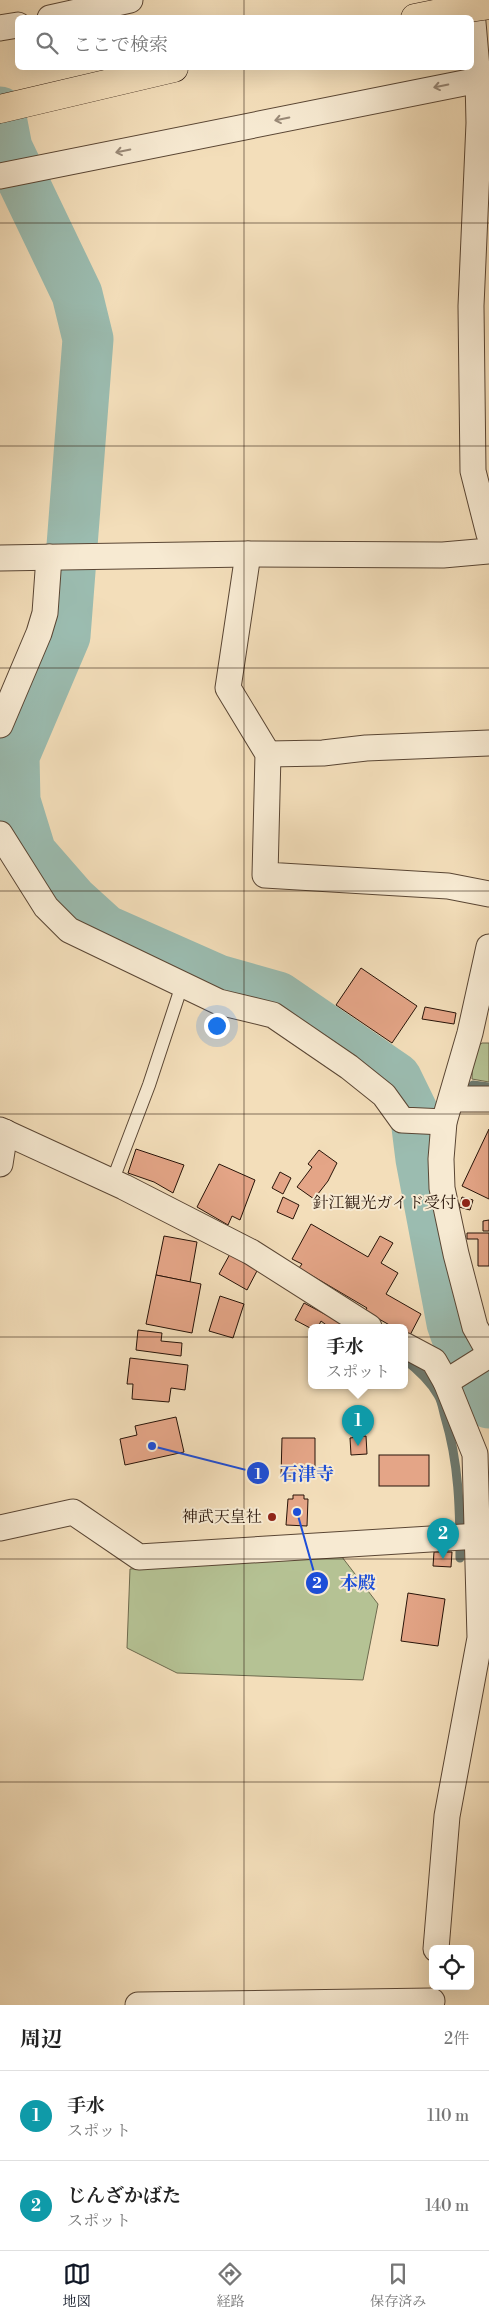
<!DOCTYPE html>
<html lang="ja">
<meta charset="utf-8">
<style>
:root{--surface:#fff;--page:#f6f6f6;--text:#222;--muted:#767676;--line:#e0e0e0;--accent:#111827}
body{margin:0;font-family:"Libre Bodoni","Noto Serif JP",serif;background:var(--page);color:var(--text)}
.controls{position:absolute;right:15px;bottom:15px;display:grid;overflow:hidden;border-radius:8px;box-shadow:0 5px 20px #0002}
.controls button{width:45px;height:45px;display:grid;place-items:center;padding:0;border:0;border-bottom:1px solid var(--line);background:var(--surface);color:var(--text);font:25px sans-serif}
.you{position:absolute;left:216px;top:1025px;width:18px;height:18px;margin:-12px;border:4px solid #fff;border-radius:50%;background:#1a73e8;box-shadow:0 0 0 8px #1a73e833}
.badge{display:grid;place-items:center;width:32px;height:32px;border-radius:50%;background:var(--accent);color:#fff;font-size:16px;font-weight:700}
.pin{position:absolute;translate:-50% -41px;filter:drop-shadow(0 1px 2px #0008)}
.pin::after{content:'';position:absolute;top:26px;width:18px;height:15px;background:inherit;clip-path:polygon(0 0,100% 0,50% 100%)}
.popup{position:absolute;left:308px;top:1324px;width:100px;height:65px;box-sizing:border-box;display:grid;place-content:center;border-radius:8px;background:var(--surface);filter:drop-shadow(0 1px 4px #0005);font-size:16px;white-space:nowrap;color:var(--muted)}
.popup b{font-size:19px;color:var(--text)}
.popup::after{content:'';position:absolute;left:50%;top:100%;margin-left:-10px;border:10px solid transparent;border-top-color:var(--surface)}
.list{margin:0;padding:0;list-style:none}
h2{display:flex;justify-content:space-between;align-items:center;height:65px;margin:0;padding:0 20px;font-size:21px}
h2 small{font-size:16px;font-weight:400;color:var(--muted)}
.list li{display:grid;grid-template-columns:32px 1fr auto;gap:15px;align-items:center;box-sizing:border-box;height:90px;padding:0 20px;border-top:1px solid var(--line)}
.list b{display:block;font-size:19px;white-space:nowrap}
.list p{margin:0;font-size:16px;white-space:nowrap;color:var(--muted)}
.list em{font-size:16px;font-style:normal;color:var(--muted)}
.icon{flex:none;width:28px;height:28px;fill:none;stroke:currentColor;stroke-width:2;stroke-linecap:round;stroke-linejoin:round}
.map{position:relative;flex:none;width:489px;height:2005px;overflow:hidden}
.search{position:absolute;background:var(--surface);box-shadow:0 5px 20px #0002;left:15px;right:15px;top:15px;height:55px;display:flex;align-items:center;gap:12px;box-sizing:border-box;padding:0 18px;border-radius:8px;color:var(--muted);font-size:19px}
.sheet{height:245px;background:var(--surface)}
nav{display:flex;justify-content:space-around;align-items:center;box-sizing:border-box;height:70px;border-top:1px solid var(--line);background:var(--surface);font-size:14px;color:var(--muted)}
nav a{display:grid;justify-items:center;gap:2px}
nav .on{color:var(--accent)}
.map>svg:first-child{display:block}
.green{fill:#b5c294;stroke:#6e6a4e}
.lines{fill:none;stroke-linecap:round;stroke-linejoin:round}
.stream{stroke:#6d786d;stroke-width:9}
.river{stroke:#9bbcb0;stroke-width:51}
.building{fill:#e4a587;stroke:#271308}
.service-casing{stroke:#5a4634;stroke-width:14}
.minor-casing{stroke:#5a4634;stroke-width:27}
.trunk-casing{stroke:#271308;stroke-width:29}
.service{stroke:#f7ead2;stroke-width:12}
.minor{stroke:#f7ead2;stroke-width:25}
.trunk{stroke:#f3deba;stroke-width:28}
.trunk-bridge-casing{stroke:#271308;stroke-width:29;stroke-linecap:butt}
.trunk-bridge{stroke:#f3deba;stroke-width:28}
.oneway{stroke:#998977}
.grid{fill:none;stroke:#271308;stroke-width:1;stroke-opacity:0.55}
.poi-dot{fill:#8f2418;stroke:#f7ead2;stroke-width:2}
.labels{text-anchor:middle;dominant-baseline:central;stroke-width:4;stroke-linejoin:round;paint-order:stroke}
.poi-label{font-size:16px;fill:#271308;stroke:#f7ead2;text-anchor:end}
.leader{fill:none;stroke:#1d4ed8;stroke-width:2}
.callout-dot{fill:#1d4ed8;stroke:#f7ead2;stroke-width:2}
.mark-label{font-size:15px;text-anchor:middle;font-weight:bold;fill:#fff}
.callout-label{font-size:18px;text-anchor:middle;font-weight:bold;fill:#1d4ed8;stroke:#f7ead2;stroke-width:4;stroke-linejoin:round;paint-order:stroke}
</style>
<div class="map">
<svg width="489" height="2005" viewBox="0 0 489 2005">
<rect width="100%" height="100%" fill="#f3deba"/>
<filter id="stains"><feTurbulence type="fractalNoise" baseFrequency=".004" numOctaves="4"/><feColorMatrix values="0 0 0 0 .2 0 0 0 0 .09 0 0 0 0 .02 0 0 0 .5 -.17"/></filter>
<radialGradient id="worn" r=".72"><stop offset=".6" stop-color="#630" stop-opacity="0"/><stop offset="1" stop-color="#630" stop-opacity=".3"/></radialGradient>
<g class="green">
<path d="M 482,1043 L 489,1043 L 489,1082 L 472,1079 L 473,1050 Z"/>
<path d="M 342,1557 L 378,1604 L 363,1680 L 177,1673 L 127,1648 L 130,1569 Z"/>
</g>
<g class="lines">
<g class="stream">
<path d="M 473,1085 L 489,1087"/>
<path d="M 404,1359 C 417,1369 430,1381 438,1395 C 442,1401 443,1410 445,1417 C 459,1463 460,1510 460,1558"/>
</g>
<path class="river" d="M 0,112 L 7,148 L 77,294 L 88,339 L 65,636 L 14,756 L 15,801 L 31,853 L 72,900 L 105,930 L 218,980 L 278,997 L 396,1078 L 416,1119 L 421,1159 L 452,1323 L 464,1357 L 489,1403"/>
</g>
<g class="building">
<path d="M 361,968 L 417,1006 L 392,1043 L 336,1005 Z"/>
<path d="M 425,1007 L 456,1013 L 454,1024 L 422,1019 Z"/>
<path d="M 489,1129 L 489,1199 L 462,1186 Z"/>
<path d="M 136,1149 L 184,1165 L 173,1193 L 154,1182 L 128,1173 Z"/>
<path d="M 319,1150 L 337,1163 L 328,1181 L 314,1199 L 297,1187 L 312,1167 L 308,1164 Z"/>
<path d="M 219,1164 L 255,1180 L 240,1220 L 232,1216 L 228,1225 L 197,1207 Z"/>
<path d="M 280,1172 L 291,1178 L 283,1194 L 272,1188 Z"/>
<path d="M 283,1197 L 299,1205 L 293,1219 L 277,1212 Z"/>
<path d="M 462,1197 L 473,1200 L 470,1210 L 459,1207 Z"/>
<path d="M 489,1220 L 489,1231 L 483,1231 L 483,1221 Z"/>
<path d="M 311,1224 L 368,1257 L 380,1236 L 393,1243 L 381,1263 L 398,1273 L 386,1294 L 421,1314 L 409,1337 L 404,1334 L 404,1327 L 393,1327 L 365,1311 L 367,1308 L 299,1268 L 302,1264 L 292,1259 Z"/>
<path d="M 467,1233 L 489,1233 L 489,1266 L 478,1266 L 478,1239 L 467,1239 Z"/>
<path d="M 164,1236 L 197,1242 L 190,1282 L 156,1275 Z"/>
<path d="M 230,1254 L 258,1269 L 247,1290 L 219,1274 Z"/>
<path d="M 156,1275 L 201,1284 L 192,1333 L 146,1324 Z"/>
<path d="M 220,1296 L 244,1304 L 233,1338 L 209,1331 Z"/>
<path d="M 304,1303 L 349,1327 L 329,1327 L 321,1321 L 318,1327 L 312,1329 L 295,1320 Z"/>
<path d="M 138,1330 L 162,1333 L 161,1341 L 182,1343 L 181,1356 L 136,1350 Z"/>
<path d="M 130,1358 L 188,1365 L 185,1390 L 171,1388 L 169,1402 L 132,1399 L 133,1384 L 127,1384 Z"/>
<path d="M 176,1417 L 184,1452 L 125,1465 L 120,1439 L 137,1435 L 135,1426 Z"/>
<path d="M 366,1436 L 367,1454 L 351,1455 L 350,1438 Z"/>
<path d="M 282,1438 L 315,1438 L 315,1476 L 281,1476 Z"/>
<rect x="379" y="1455" width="50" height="31"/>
<path d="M 293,1495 L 304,1495 L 304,1499 L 308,1499 L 307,1526 L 286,1525 L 288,1499 L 293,1499 Z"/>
<rect x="269" y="1514" width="6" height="6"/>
<path d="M 434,1552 L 452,1552 L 451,1567 L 433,1566 Z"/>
<path d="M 408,1593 L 445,1599 L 438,1646 L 401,1641 Z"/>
</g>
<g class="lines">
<defs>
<path id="service" d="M 112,1182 L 149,1085 L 182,985"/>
<g id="minor">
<path d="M 471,0 L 478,79 L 479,123 L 471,306 L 473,471 L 489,534"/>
<path d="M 50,18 L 130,0"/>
<path d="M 0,28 L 18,25"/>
<path d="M 0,176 L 489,78"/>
<path d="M 248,554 L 228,688 L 268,754 L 265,875 L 448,886 L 489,894"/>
<path d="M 0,558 L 248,554 L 443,555 L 489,551"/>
<path d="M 0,725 L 39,633 L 45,613 L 49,557"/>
<path d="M 268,754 L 323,753 L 366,748 L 489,743"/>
<path d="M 0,834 L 46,907 L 69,930 L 219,1002 L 273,1015 L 349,1067 L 384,1095 L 402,1120 L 444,1122"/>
<path d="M 489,947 L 470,1033 L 444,1122 L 441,1159 L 442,1188 L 456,1254 L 475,1327 L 489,1352"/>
<path d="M 452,1099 L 489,1099"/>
<path d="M 0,1130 L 124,1187 L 251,1252 L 369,1327"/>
<path d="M 0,1164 L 5,1132"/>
<path d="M 404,1345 L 434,1361 L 446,1382 L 475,1454 L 480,1638 L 447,1816 L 436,1949"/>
<path d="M 446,1382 L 489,1355"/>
<path d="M 0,1528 L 73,1512 L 139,1557 L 479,1536"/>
<path d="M 138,2005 L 432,2001"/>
</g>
<g id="trunk">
<path d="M 415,18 L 449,11"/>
<path d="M 0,109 L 174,68"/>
</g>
</defs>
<use href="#service" class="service-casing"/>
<use href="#minor" class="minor-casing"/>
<use href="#trunk" class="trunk-casing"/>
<use href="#service" class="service"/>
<use href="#minor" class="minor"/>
<use href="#trunk" class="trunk"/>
<defs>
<path id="trunk-bridge" d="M 449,11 L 489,5"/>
</defs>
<use href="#trunk-bridge" class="trunk-bridge-casing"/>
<use href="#trunk-bridge" class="trunk-bridge"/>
</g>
<defs><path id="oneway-shaft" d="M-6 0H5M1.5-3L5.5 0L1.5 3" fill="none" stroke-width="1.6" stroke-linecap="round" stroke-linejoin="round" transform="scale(1.25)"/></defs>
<g class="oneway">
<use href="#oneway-shaft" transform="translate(441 86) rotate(168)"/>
<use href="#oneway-shaft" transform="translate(282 119) rotate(168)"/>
<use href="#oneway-shaft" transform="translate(123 151) rotate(168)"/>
</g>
<path class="grid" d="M 244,0 L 244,18M 244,68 L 244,2005M 0,223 L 489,223M 0,446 L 489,446M 0,668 L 489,668M 0,891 L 489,891M 0,1114 L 489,1114M 0,1337 L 489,1337M 0,1559 L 489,1559M 0,1782 L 489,1782"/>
<g class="poi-dot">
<circle cx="466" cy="1203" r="5"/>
<circle cx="272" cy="1517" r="5"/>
</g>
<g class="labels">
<g class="poi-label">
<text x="456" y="1203">針江観光ガイド受付</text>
<text x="262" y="1517">神武天皇社</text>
</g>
</g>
<path class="leader" d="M152 1446L258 1473M297 1512L317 1583"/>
<g class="callout-dot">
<circle cx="152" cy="1446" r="5"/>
<circle cx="297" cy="1512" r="5"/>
<circle cx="258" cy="1473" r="12"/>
<circle cx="317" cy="1583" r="12"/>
</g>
<g class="mark-label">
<text x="258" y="1479">1</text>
<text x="317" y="1588">2</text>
</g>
<g class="callout-label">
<text x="307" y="1480">石津寺</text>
<text x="358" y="1589">本殿</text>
</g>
<rect width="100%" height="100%" filter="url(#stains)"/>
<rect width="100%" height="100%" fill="url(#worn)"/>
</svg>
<div class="controls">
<button><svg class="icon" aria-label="locate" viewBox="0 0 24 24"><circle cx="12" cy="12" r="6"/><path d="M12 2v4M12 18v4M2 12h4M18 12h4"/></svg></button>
</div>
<div class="you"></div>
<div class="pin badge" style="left:358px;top:1446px;background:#0f9aa8">1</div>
<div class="popup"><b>手水</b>スポット</div>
<div class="pin badge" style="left:443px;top:1559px;background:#0f9aa8">2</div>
<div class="search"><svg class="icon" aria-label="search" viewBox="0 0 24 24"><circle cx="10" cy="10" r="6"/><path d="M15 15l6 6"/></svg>ここで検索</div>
</div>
<section class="sheet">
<h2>周辺<small>2件</small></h2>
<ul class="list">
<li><span class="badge" style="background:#0f9aa8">1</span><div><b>手水</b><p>スポット</p></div><em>110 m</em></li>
<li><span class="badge" style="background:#0f9aa8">2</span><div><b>じんざかばた</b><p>スポット</p></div><em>140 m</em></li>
</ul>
</section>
<nav>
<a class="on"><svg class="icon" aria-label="map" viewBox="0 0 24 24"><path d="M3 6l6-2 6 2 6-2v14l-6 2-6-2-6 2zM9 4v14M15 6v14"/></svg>地図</a>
<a><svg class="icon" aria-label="directions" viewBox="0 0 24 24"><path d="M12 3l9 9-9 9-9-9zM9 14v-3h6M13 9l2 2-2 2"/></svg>経路</a>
<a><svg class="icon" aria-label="saved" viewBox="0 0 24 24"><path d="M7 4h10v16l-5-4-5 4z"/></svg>保存済み</a>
</nav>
